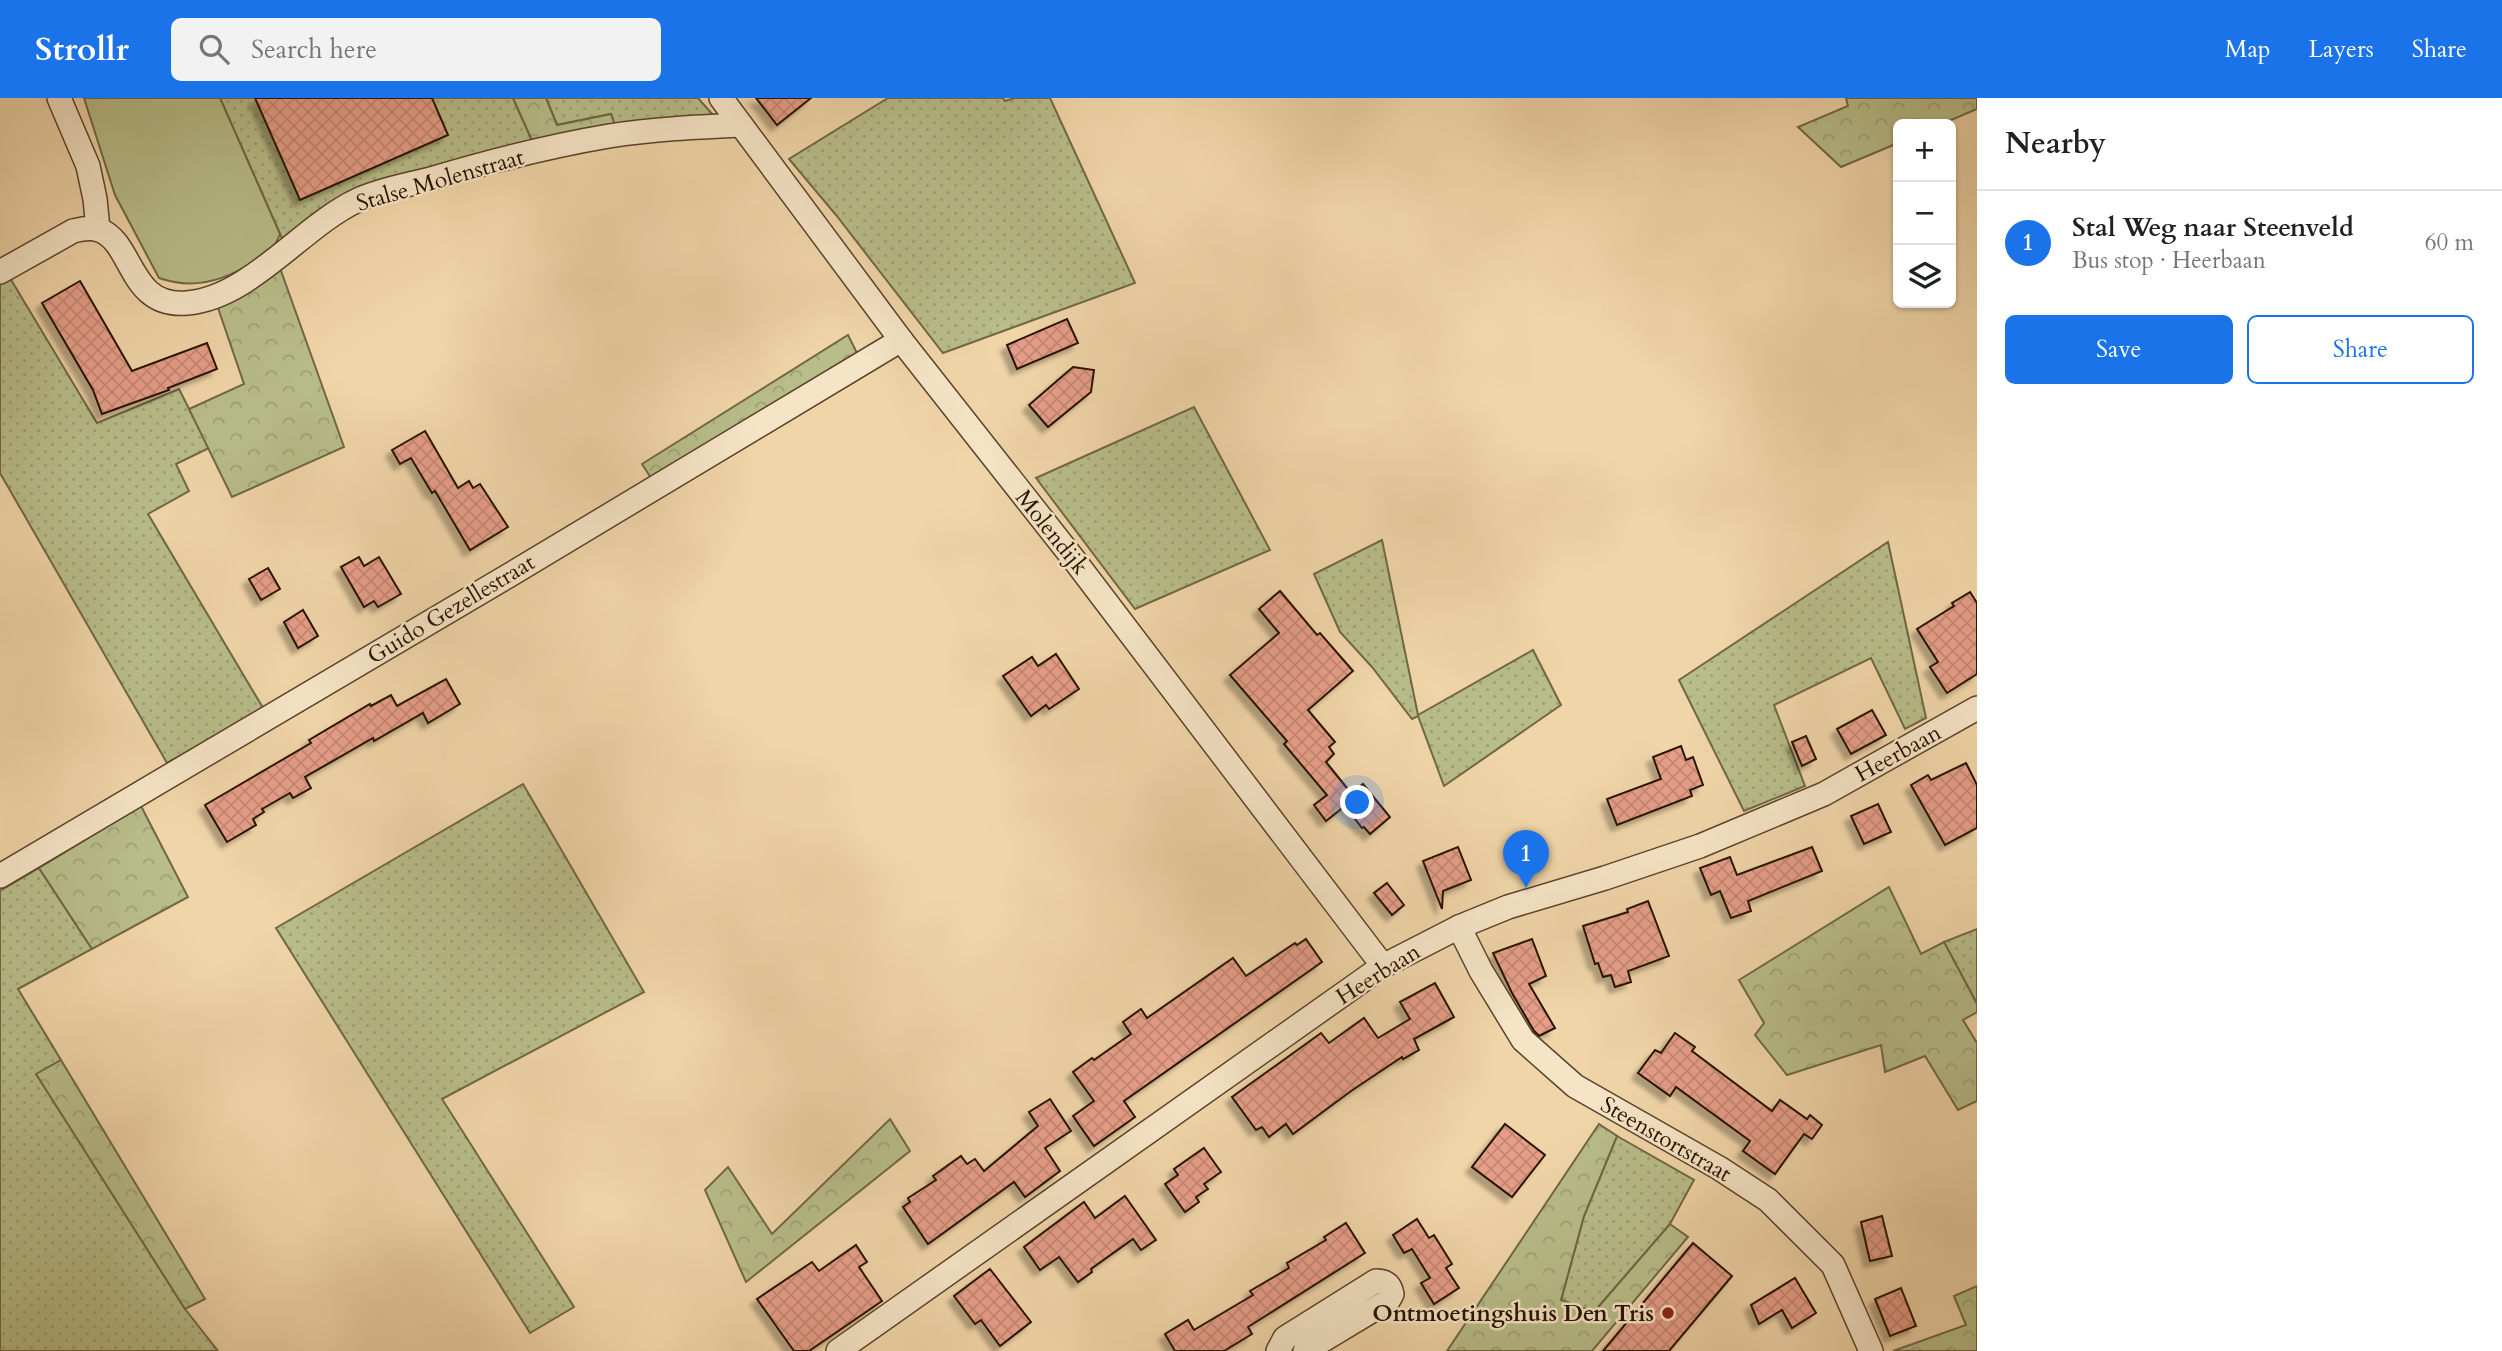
<!DOCTYPE html>
<meta charset="utf-8">
<style>
:root{--surface:#fff;--page:#f2f2f2;--text:#202124;--muted:#757577;--line:#e0e0e0;--accent:#1a73e8}
body{margin:0;font-family:Cardo,serif;background:var(--page);color:var(--text)}
.controls{position:absolute;right:21px;top:21px;display:grid;overflow:hidden;border-radius:10px;box-shadow:0 2px 5px #0004}
.controls button{width:63px;height:63px;display:grid;place-items:center;padding:0;border:0;border-bottom:2px solid var(--line);background:var(--surface);color:var(--text);font:35px sans-serif}
.you{position:absolute;left:1358px;top:705px;width:24px;height:24px;margin:-18px;border:5px solid #fff;border-radius:50%;background:#1a73e8;box-shadow:0 0 0 10px #1a73e833}
.badge{display:grid;place-items:center;width:46px;height:46px;border-radius:50%;background:var(--accent);color:#fff;font-size:23px;font-weight:700}
.pin{position:absolute;translate:-50% -58px;filter:drop-shadow(0 2px 4px #0008)}
.pin::after{content:'';position:absolute;top:37px;width:24px;height:21px;background:inherit;clip-path:polygon(0 0,100% 0,50% 100%)}
.list{margin:0;padding:0;list-style:none}
h2{display:flex;justify-content:space-between;align-items:center;height:91px;margin:0;padding:0 28px;font-size:30px}
h2 small{font-size:23px;font-weight:400;color:var(--muted)}
.list li{display:grid;grid-template-columns:46px 1fr auto;gap:21px;align-items:center;box-sizing:border-box;height:105px;padding:0 28px;border-top:2px solid var(--line)}
.list b{display:block;font-size:26px;white-space:nowrap}
.list p{margin:0;font-size:23px;white-space:nowrap;color:var(--muted)}
.list em{font-size:23px;font-style:normal;color:var(--muted)}
.actions{display:flex;gap:14px;padding:21px 28px}
.actions a{flex:1;padding:16px 0;border:2px solid var(--accent);border-radius:10px;text-align:center;font-size:24px;color:var(--accent)}
.actions .main{background:var(--accent);color:#fff}
.icon{flex:none;width:38px;height:38px;fill:none;stroke:currentColor;stroke-width:2;stroke-linecap:round;stroke-linejoin:round}
.map{position:relative;flex:none;width:1977px;height:1253px;overflow:hidden}
header{display:flex;align-items:center;gap:42px;box-sizing:border-box;height:98px;padding:0 35px;background:var(--accent);color:#fff}
header strong{font-size:33px}
nav{display:flex;gap:38px;margin-inline-start:auto;font-size:24px}
.search{width:490px;height:63px;background:var(--page);display:flex;align-items:center;gap:18px;box-sizing:border-box;padding:0 24px;border-radius:10px;color:var(--muted);font-size:26px}
main{display:flex}
aside{flex:1;background:var(--surface)}
.map>svg:first-child{display:block}
.grass{fill:url(#grass-dots);stroke:#706845;stroke-width:2}
.forest{fill:url(#forest-crowns);stroke:#706845;stroke-width:2}
.park{fill:#b8bd89;stroke:#706845;stroke-width:2}
.building{fill:url(#building-cross-hatch);stroke:#281201;stroke-width:2;filter:url(#shadow)}
.lines{fill:none;stroke-linecap:round;stroke-linejoin:round}
.minor-casing{stroke:#5a432b;stroke-width:26}
.minor{stroke:#f5e4c6;stroke-width:23}
.poi-dot{fill:#8f2418;stroke:#f5e4c6;stroke-width:2.5}
.labels{text-anchor:middle;dominant-baseline:central;stroke-width:5;stroke-linejoin:round;paint-order:stroke}
.street-label{font-size:23px;fill:#281201;stroke:#f5e4c6}
.poi-label{font-size:23px;font-weight:bold;fill:#281201;stroke:#f5e4c6;text-anchor:end}
</style>
<header>
<strong>Strollr</strong>
<div class="search"><svg class="icon" aria-label="search" viewBox="0 0 24 24"><circle cx="10" cy="10" r="6"/><path d="M15 15l6 6"/></svg>Search here</div>
<nav><a>Map</a><a>Layers</a><a>Share</a></nav>
</header>
<main>
<div class="map">
<svg width="1977" height="1253" viewBox="0 0 1977 1253">
<defs>
<pattern id="grass-dots" width="8" height="8" patternUnits="userSpaceOnUse" patternTransform="scale(1.75)"><rect width="8" height="8" fill="#b8bd89"/><path d="M2 2h.1M6 6h.1" fill="none" stroke="#9ea174" stroke-width="1.8" stroke-linecap="round"/></pattern>
<pattern id="forest-crowns" width="20" height="18" patternUnits="userSpaceOnUse" patternTransform="scale(1.75)"><rect width="20" height="18" fill="#b8bd89"/><path d="M2 6a3 3 0 1 1 6 0M12 15a3 3 0 1 1 6 0" fill="none" stroke="#9ea174"/></pattern>
<pattern id="building-cross-hatch" width="8" height="8" patternUnits="userSpaceOnUse" patternTransform="scale(1.75)"><rect width="8" height="8" fill="#e69e88"/><path d="M0 0l8 8M0 8l8-8" fill="none" stroke="#c58774"/></pattern>
<filter id="shadow"><feDropShadow dx="-6" dy="6" stdDeviation="2" flood-color="#0004"/></filter>
</defs>
<rect width="100%" height="100%" fill="#f0d5a8"/>
<filter id="stains"><feTurbulence type="fractalNoise" baseFrequency=".00286" numOctaves="4"/><feColorMatrix values="0 0 0 0 .2 0 0 0 0 .09 0 0 0 0 .02 0 0 0 .5 -.17"/></filter>
<radialGradient id="worn" r=".72"><stop offset=".6" stop-color="#630" stop-opacity="0"/><stop offset="1" stop-color="#630" stop-opacity=".3"/></radialGradient>
<g class="grass">
<path d="M 220,0 L 513,0 L 534,47 L 384,86 L 284,145 Z"/>
<path d="M 546,0 L 698,0 L 713,17 L 705,24 L 616,30 L 611,16 L 557,27 Z"/>
<path d="M 888,0 L 1003,0 L 1005,3 L 1015,0 L 1050,0 L 1135,185 L 943,255 L 836,117 L 789,61 Z"/>
<path d="M 7,175 L 97,325 L 179,291 L 209,350 L 176,366 L 189,393 L 148,416 L 263,610 L 167,665 L 0,375 L 0,179 Z"/>
<path d="M 1194,309 L 1270,452 L 1135,511 L 1036,380 Z"/>
<path d="M 1382,442 L 1418,617 L 1533,552 L 1561,607 L 1444,688 L 1418,618 L 1412,621 L 1372,569 L 1340,534 L 1314,476 Z"/>
<path d="M 1888,444 L 1926,620 L 1905,631 L 1871,560 L 1774,607 L 1805,688 L 1744,713 L 1679,582 Z"/>
<path d="M 523,686 L 644,894 L 442,1001 L 574,1209 L 530,1235 L 276,830 Z"/>
<path d="M 39,770 L 92,851 L 18,891 L 61,962 L 37,976 L 185,1211 L 218,1253 L 0,1253 L 0,793 Z"/>
<path d="M 1977,831 L 1977,906 L 1944,844 Z"/>
<path d="M 1617,1038 L 1694,1082 L 1670,1126 L 1594,1214 L 1561,1202 L 1584,1118 Z"/>
</g>
<g class="forest">
<path d="M 513,0 L 546,0 L 557,27 L 611,16 L 616,30 L 534,47 Z"/>
<path d="M 1846,0 L 1977,0 L 1977,11 L 1942,26 L 1898,26 L 1898,45 L 1841,69 L 1798,29 L 1848,8 Z"/>
<path d="M 280,170 L 344,349 L 232,399 L 189,311 L 244,286 L 217,207 Z"/>
<path d="M 848,237 L 857,255 L 651,380 L 642,366 Z"/>
<path d="M 141,708 L 188,799 L 92,851 L 39,770 Z"/>
<path d="M 1889,789 L 1921,856 L 1944,844 L 1977,906 L 1977,914 L 1963,922 L 1977,945 L 1977,1003 L 1958,1012 L 1925,958 L 1885,974 L 1881,947 L 1787,977 L 1755,937 L 1764,925 L 1739,882 Z"/>
<path d="M 61,962 L 205,1201 L 185,1211 L 36,976 Z"/>
<path d="M 890,1021 L 910,1053 L 746,1184 L 705,1092 L 728,1069 L 772,1136 Z"/>
<path d="M 1599,1026 L 1617,1038 L 1584,1118 L 1561,1202 L 1594,1214 L 1670,1126 L 1688,1139 L 1592,1253 L 1447,1253 Z"/>
<path d="M 1977,1188 L 1977,1253 L 1893,1253 L 1966,1227 L 1954,1198 Z"/>
</g>
<path class="park" d="M 84,0 L 220,0 L 280,136 C 275,150 267,155 254,163 C 225,183 193,192 159,180 L 115,97 Z"/>
<g class="building">
<path d="M 255,0 L 432,0 L 448,37 L 300,102 Z"/>
<path d="M 756,0 L 811,0 L 777,27 Z"/>
<path d="M 80,183 L 132,273 L 207,245 L 217,271 L 168,290 L 169,292 L 102,316 L 93,292 L 42,205 Z"/>
<path d="M 1067,221 L 1078,245 L 1017,271 L 1007,247 Z"/>
<path d="M 1073,269 L 1094,272 L 1091,294 L 1048,329 L 1029,307 Z"/>
<path d="M 425,333 L 458,390 L 469,383 L 473,390 L 480,386 L 508,429 L 470,452 L 435,393 L 432,395 L 411,360 L 400,366 L 392,352 Z"/>
<path d="M 359,459 L 364,468 L 379,459 L 401,496 L 378,509 L 374,503 L 364,509 L 341,469 Z"/>
<path d="M 268,470 L 280,491 L 261,502 L 249,481 Z"/>
<path d="M 1280,493 L 1317,537 L 1320,535 L 1353,573 L 1308,612 L 1335,644 L 1329,649 L 1334,656 L 1326,664 L 1351,695 L 1363,686 L 1390,719 L 1370,736 L 1364,729 L 1362,730 L 1345,708 L 1326,723 L 1314,707 L 1327,697 L 1284,646 L 1287,643 L 1230,577 L 1279,535 L 1259,511 Z"/>
<path d="M 1970,494 L 1977,505 L 1977,576 L 1947,595 L 1930,569 L 1938,564 L 1917,531 L 1954,508 L 1952,505 Z"/>
<path d="M 303,512 L 318,538 L 298,550 L 284,524 Z"/>
<path d="M 1056,556 L 1079,591 L 1049,611 L 1046,607 L 1031,618 L 1003,578 L 1032,559 L 1038,568 Z"/>
<path d="M 446,581 L 460,606 L 428,625 L 423,615 L 374,643 L 373,640 L 305,679 L 311,690 L 293,700 L 290,695 L 262,711 L 264,714 L 253,721 L 256,727 L 227,744 L 205,707 L 311,645 L 309,642 L 370,606 L 371,608 L 391,597 L 397,608 Z"/>
<path d="M 1872,612 L 1886,637 L 1851,656 L 1837,631 Z"/>
<path d="M 1806,638 L 1816,661 L 1802,668 L 1792,644 Z"/>
<path d="M 1681,648 L 1686,662 L 1693,659 L 1703,687 L 1690,692 L 1692,698 L 1617,727 L 1607,701 L 1661,681 L 1653,659 Z"/>
<path d="M 1966,665 L 1977,687 L 1977,730 L 1945,747 L 1911,687 L 1928,677 L 1931,682 Z"/>
<path d="M 1878,706 L 1891,734 L 1864,746 L 1851,718 Z"/>
<path d="M 1458,749 L 1471,782 L 1443,793 L 1442,811 L 1423,763 Z"/>
<path d="M 1812,749 L 1822,773 L 1748,803 L 1751,813 L 1731,820 L 1720,793 L 1711,797 L 1700,770 L 1730,759 L 1737,777 Z"/>
<path d="M 1387,785 L 1404,807 L 1392,817 L 1374,795 Z"/>
<path d="M 1648,803 L 1669,858 L 1628,873 L 1631,884 L 1615,889 L 1611,877 L 1603,879 L 1598,865 L 1595,866 L 1583,828 L 1628,814 L 1627,811 Z"/>
<path d="M 1306,841 L 1322,864 L 1124,1003 L 1135,1019 L 1094,1048 L 1073,1018 L 1094,1003 L 1073,974 L 1092,960 L 1094,962 L 1131,936 L 1123,924 L 1141,911 L 1147,920 L 1233,860 L 1246,878 L 1295,845 L 1297,847 Z"/>
<path d="M 1532,841 L 1546,878 L 1529,886 L 1555,930 L 1539,938 L 1534,933 L 1512,895 L 1493,855 Z"/>
<path d="M 1435,885 L 1454,919 L 1414,941 L 1419,952 L 1403,961 L 1402,959 L 1351,993 L 1293,1036 L 1286,1026 L 1269,1039 L 1262,1029 L 1256,1032 L 1232,999 L 1321,935 L 1329,945 L 1364,920 L 1378,940 L 1410,921 L 1400,904 Z"/>
<path d="M 1675,935 L 1695,949 L 1692,953 L 1772,1013 L 1780,1002 L 1807,1021 L 1810,1017 L 1822,1027 L 1812,1041 L 1804,1036 L 1775,1076 L 1743,1053 L 1750,1043 L 1676,989 L 1670,998 L 1638,975 L 1655,952 L 1661,955 Z"/>
<path d="M 1050,1001 L 1071,1033 L 1045,1050 L 1060,1073 L 1025,1099 L 1014,1084 L 928,1146 L 903,1109 L 910,1104 L 908,1100 L 936,1082 L 933,1078 L 961,1058 L 967,1066 L 975,1061 L 984,1073 L 1038,1028 L 1029,1014 Z"/>
<path d="M 1505,1026 L 1545,1057 L 1512,1099 L 1472,1069 Z"/>
<path d="M 1204,1050 L 1221,1074 L 1204,1086 L 1208,1091 L 1196,1099 L 1199,1104 L 1185,1114 L 1165,1086 L 1178,1077 L 1174,1071 Z"/>
<path d="M 1125,1098 L 1156,1142 L 1141,1152 L 1133,1141 L 1091,1171 L 1092,1174 L 1078,1184 L 1059,1159 L 1040,1172 L 1024,1149 L 1084,1104 L 1095,1120 Z"/>
<path d="M 1882,1118 L 1892,1158 L 1870,1163 L 1861,1124 Z"/>
<path d="M 1417,1121 L 1429,1140 L 1434,1137 L 1452,1166 L 1446,1170 L 1459,1190 L 1434,1206 L 1421,1185 L 1430,1180 L 1412,1151 L 1404,1155 L 1393,1137 Z"/>
<path d="M 1346,1125 L 1365,1155 L 1248,1229 L 1252,1236 L 1224,1253 L 1175,1253 L 1165,1236 L 1188,1222 L 1194,1232 L 1253,1197 L 1250,1193 L 1289,1170 L 1287,1165 L 1326,1142 L 1324,1139 Z"/>
<path d="M 1693,1145 L 1732,1178 L 1669,1253 L 1603,1253 Z"/>
<path d="M 856,1147 L 867,1164 L 859,1169 L 882,1203 L 809,1253 L 794,1253 L 757,1201 L 812,1164 L 819,1173 Z"/>
<path d="M 990,1171 L 1031,1224 L 1000,1248 L 981,1222 L 975,1226 L 954,1198 Z"/>
<path d="M 1795,1180 L 1816,1215 L 1792,1230 L 1782,1212 L 1759,1226 L 1751,1207 Z"/>
<path d="M 1901,1190 L 1916,1228 L 1890,1238 L 1875,1201 Z"/>
</g>
<g class="lines">
<defs>
<g id="minor">
<path d="M 59,0 L 88,68 L 95,101 L 98,131"/>
<path d="M 721,0 L 901,242 L 1072,459 L 1383,868"/>
<path d="M 0,174 L 73,133 C 81,131 90,129 99,132 C 134,144 128,210 187,205 C 250,200 302,128 358,102 C 381,91 409,87 434,80 C 491,63 550,48 609,38 C 653,31 697,29 741,27"/>
<path d="M 0,778 L 508,478 L 901,242"/>
<path d="M 1459,829 L 1481,873 L 1523,942 L 1575,988 L 1719,1070 L 1768,1102 L 1833,1167 L 1871,1253"/>
<path d="M 838,1253 L 1383,868 L 1459,829 L 1508,809 L 1605,780 L 1700,748 L 1824,696 L 1977,610"/>
<path d="M 1278,1253 L 1285,1240 L 1376,1183 C 1386,1183 1390,1186 1392,1196 L 1388,1203 L 1305,1253"/>
</g>
</defs>
<use href="#minor" class="minor-casing"/>
<use href="#minor" class="minor"/>
</g>
<circle class="poi-dot" cx="1668" cy="1215" r="7"/>
<g class="labels">
<g class="street-label">
<text transform="translate(440 82) rotate(-16)">Stalse Molenstraat</text>
<text transform="translate(1052 434) rotate(51)">Molendijk</text>
<text transform="translate(451 511) rotate(-31)">Guido Gezellestraat</text>
<text transform="translate(1898 655) rotate(-29)">Heerbaan</text>
<text transform="translate(1378 876) rotate(-32)">Heerbaan</text>
<text transform="translate(1666 1041) rotate(30)">Steenstortstraat</text>
</g>
<g class="poi-label">
<text x="1654" y="1215">Ontmoetingshuis Den Tris</text>
</g>
</g>
<rect width="100%" height="100%" filter="url(#stains)"/>
<rect width="100%" height="100%" fill="url(#worn)"/>
</svg>
<div class="controls">
<button>+</button>
<button>−</button>
<button><svg class="icon" aria-label="layers" viewBox="0 0 24 24"><path d="M12 4l9 5-9 5-9-5zM3 14l9 5 9-5"/></svg></button>
</div>
<div class="you"></div>
<div class="pin badge" style="left:1526px;top:790px">1</div>
</div>
<aside>
<h2>Nearby<small></small></h2>
<ul class="list">
<li><span class="badge">1</span><div><b>Stal Weg naar Steenveld</b><p>Bus stop · Heerbaan</p></div><em>60 m</em></li>
</ul>
<div class="actions"><a class="main">Save</a><a>Share</a></div>
</aside>
</main>
